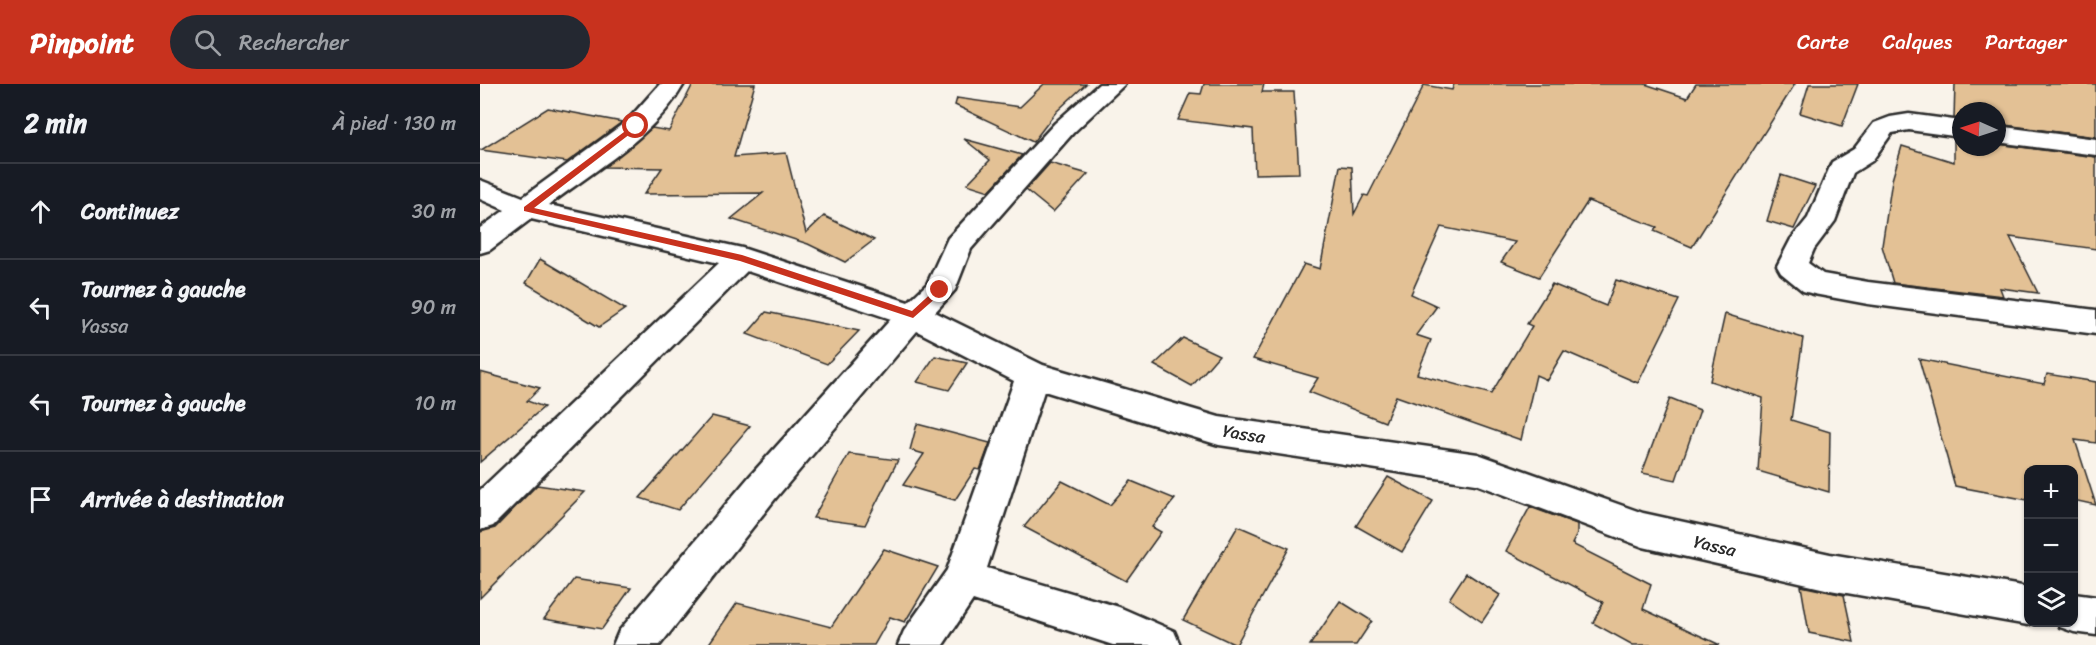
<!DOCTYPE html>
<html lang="fr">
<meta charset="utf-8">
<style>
:root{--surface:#171b24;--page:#242831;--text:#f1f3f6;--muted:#9ea1a6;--line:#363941;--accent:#c8321e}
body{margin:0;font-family:Sriracha,sans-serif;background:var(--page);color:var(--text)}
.controls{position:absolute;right:18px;bottom:18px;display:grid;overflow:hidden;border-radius:12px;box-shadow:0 2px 4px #0004}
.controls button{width:54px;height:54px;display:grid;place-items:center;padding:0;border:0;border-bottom:2px solid var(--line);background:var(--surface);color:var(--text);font:30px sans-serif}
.compass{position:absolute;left:1472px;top:18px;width:54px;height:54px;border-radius:50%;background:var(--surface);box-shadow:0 2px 4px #0004;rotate:273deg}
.stop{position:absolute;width:18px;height:18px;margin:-14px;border:4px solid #c8321e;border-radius:50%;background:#fff}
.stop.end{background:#c8321e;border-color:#fff;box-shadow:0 2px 6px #0008}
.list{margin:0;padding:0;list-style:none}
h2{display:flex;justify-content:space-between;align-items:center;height:78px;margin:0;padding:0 24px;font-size:26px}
h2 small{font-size:20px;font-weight:400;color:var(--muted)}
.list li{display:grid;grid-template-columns:39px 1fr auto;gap:18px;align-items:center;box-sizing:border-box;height:96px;padding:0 24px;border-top:2px solid var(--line)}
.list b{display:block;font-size:22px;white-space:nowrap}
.list p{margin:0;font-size:20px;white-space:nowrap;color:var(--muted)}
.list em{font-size:20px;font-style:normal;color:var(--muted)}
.icon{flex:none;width:33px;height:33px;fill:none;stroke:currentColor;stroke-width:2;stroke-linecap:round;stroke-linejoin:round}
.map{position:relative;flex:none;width:1616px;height:561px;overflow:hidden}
header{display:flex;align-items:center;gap:36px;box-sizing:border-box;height:84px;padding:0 30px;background:var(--accent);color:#fff}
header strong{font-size:28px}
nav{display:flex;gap:33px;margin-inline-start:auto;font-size:21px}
.search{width:420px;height:54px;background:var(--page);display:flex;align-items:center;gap:15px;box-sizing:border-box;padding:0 21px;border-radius:33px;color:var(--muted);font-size:22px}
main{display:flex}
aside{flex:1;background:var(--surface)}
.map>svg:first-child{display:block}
.building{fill:#e3c195;stroke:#2b2b2b;stroke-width:1.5}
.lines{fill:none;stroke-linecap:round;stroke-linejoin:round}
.minor-casing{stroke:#2b2b2b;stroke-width:5}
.minor{fill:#fff;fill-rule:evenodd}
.route{fill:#c8321e}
.labels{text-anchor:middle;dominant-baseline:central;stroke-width:5;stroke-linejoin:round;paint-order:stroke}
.street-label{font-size:18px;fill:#2b2b2b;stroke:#fff}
</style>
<header>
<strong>Pinpoint</strong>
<div class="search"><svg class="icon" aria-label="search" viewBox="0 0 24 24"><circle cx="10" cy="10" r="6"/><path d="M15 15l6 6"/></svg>Rechercher</div>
<nav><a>Carte</a><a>Calques</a><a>Partager</a></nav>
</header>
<main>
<aside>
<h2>2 min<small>À pied · 130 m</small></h2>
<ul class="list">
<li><svg class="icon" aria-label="ahead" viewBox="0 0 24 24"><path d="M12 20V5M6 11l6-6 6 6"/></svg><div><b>Continuez</b></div><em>30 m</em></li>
<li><svg class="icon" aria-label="left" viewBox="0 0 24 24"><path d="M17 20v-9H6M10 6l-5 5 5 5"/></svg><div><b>Tournez à gauche</b><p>Yassa</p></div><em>90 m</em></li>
<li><svg class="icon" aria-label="left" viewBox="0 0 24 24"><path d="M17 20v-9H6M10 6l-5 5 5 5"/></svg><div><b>Tournez à gauche</b></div><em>10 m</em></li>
<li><svg class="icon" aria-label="arrive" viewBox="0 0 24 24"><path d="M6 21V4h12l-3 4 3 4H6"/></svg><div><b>Arrivée à destination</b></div></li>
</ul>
</aside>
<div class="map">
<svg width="1616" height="561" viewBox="0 0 1616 561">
<rect width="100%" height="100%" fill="#f9f3ea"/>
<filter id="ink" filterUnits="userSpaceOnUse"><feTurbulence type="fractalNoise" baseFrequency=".0167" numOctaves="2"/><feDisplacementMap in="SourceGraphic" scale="12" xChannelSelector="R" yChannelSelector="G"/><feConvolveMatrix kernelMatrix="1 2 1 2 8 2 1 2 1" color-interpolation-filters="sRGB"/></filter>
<g filter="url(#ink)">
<g class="building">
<path d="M 213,0 L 275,0 L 254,73 L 306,69 L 326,149 L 344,132 L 394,156 L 365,178 L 328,160 L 251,135 L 283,109 L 164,110 L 182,84 L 125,83 L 172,44 L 189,47 Z"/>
<path d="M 564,0 L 606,0 L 576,28 L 553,58 L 475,21 L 477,14 L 540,23 Z"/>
<path d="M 724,0 L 784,0 L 782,8 L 814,8 L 819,89 L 775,90 L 773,45 L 698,36 L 710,9 L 721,10 Z"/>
<path d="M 974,0 L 1165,0 L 1207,14 L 1216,0 L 1315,0 L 1212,163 L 1174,147 L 1177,143 L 1108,117 L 1059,193 L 1021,178 L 1035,158 L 961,143 L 931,210 L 957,222 L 936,251 L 951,256 L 937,290 L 1011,310 L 1052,242 L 1047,240 L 1072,200 L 1126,222 L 1136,196 L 1199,216 L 1158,299 L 1084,267 L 1067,296 L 1056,291 L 1041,356 L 916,312 L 905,338 L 829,308 L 838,294 L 773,275 L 824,180 L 840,185 L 860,82 L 872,83 L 874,130 L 884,111 L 888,112 L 944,1 L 972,6 Z"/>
<path d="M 1329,0 L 1378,0 L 1362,42 L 1320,29 Z"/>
<path d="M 1475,0 L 1616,0 L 1616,53 L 1517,40 L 1517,27 L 1481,27 L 1481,35 L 1474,34 Z"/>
<path d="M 68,24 L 142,38 L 87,78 L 1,66 Z"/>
<path d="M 1474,54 L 1481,55 L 1481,63 L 1517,63 L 1517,60 L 1616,73 L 1616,165 L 1530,153 L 1558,209 L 1520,204 L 1523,212 L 1413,199 L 1402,162 L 1412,96 L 1422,62 L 1474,78 Z"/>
<path d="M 484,55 L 542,71 L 509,107 L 487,100 L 510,76 Z"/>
<path d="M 570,79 L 608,90 L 573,128 L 546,106 Z"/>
<path d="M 1301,91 L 1335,102 L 1314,145 L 1287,137 Z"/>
<path d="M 60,175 L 145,225 L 119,243 L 46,199 Z"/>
<path d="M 286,228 L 379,247 L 347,280 L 267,250 Z"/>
<path d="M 1245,230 L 1323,254 L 1311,336 L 1350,348 L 1349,408 L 1278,387 L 1283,314 L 1230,297 Z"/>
<path d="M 703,254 L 739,271 L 712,302 L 674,281 Z"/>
<path d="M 455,272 L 487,279 L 469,306 L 437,298 Z"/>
<path d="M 1439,275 L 1564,300 L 1567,290 L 1616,298 L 1616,359 L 1595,356 L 1616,421 L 1593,416 L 1593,386 L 1548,386 L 1548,416 L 1475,402 Z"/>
<path d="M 0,288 L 60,304 L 47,317 L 64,323 L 0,378 Z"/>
<path d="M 1190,314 L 1220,326 L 1196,396 L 1162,389 Z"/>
<path d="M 232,332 L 270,342 L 198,426 L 160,414 Z"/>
<path d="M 437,340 L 510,359 L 500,386 L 495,385 L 475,416 L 423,401 L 444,370 L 430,366 Z"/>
<path d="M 369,370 L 418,376 L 385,441 L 333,434 Z"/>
<path d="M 908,393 L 953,417 L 922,468 L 876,442 Z"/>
<path d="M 582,397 L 630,421 L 651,397 L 695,415 L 672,443 L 681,448 L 646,497 L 544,443 Z"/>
<path d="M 57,401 L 105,408 L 0,514 L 0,448 L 15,444 Z"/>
<path d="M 1050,423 L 1097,440 L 1097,450 L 1092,460 L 1171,500 L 1163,525 L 1240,561 L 1153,561 L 1113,539 L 1123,518 L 1026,467 Z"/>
<path d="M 758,442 L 809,464 L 756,561 L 703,536 Z"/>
<path d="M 404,465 L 458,483 L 425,538 L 410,533 L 394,561 L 228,561 L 257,519 L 351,543 Z"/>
<path d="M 986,489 L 1020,511 L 1002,538 L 969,515 Z"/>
<path d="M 94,495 L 151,504 L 122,545 L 64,535 Z"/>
<path d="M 1321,502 L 1364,511 L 1374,558 L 1329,549 Z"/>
<path d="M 860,517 L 892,537 L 876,561 L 830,561 Z"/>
</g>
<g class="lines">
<defs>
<g id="minor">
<path d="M 180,0 L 204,0 C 175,52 116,85 69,121 L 262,164 L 428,218 L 447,200 L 468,154 L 575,39 L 619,0 L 645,0 L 593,49 L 491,165 L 475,206 L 455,228 L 563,281 L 739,333 L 998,370 L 1163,429 L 1350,470 L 1548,503 L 1548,538 L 1555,538 L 1548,541 L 1350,506 L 1163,463 L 996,400 L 739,361 L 564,307 L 507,484 L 639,523 L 694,547 L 700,561 L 633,561 L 493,516 L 463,561 L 418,561 L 424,547 L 467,486 L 534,297 L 437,247 L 295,415 L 180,561 L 133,561 L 139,547 L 269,393 L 411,235 L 267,187 L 13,442 L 0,446 L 0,406 L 239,179 L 51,135 L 10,166 L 0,169 L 0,144 L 25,126 L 0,115 L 0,96 L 43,113 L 147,37 Z"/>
<path d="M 1429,30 L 1481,37 L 1481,53 L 1429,46 L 1412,49 L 1392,77 L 1373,89 L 1355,137 L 1334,165 L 1328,179 L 1343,190 L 1388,198 L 1616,226 L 1616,250 L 1388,220 L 1334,210 L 1323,207 L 1301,189 L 1297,182 L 1311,155 L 1328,134 L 1352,78 L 1374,65 L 1394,39 L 1410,33 Z"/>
<path d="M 1517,42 L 1616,55 L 1616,71 L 1517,58 Z"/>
<path d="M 1594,510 L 1616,513 L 1616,551 L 1594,548 L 1580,543 L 1578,538 L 1594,538 Z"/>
</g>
</defs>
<use href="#minor" class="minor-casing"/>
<use href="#minor" class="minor"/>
</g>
</g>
<path class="route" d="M 156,39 L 159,43 L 54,124 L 262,171 L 432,227 L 457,204 L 465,206 L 433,234 L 260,177 L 44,127 L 44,123 Z"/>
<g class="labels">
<g class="street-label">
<text transform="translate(764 350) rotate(9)">Yassa</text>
<text transform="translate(1235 462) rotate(13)">Yassa</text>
</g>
</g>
</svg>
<div class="controls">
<button>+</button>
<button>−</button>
<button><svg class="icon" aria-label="layers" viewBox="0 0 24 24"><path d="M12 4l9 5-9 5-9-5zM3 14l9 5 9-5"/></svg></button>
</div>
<svg class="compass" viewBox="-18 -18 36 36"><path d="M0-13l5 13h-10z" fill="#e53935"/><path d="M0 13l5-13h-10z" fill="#9ea1a6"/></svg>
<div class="stop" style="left:156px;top:42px"></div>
<div class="stop end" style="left:460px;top:206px"></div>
</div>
</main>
